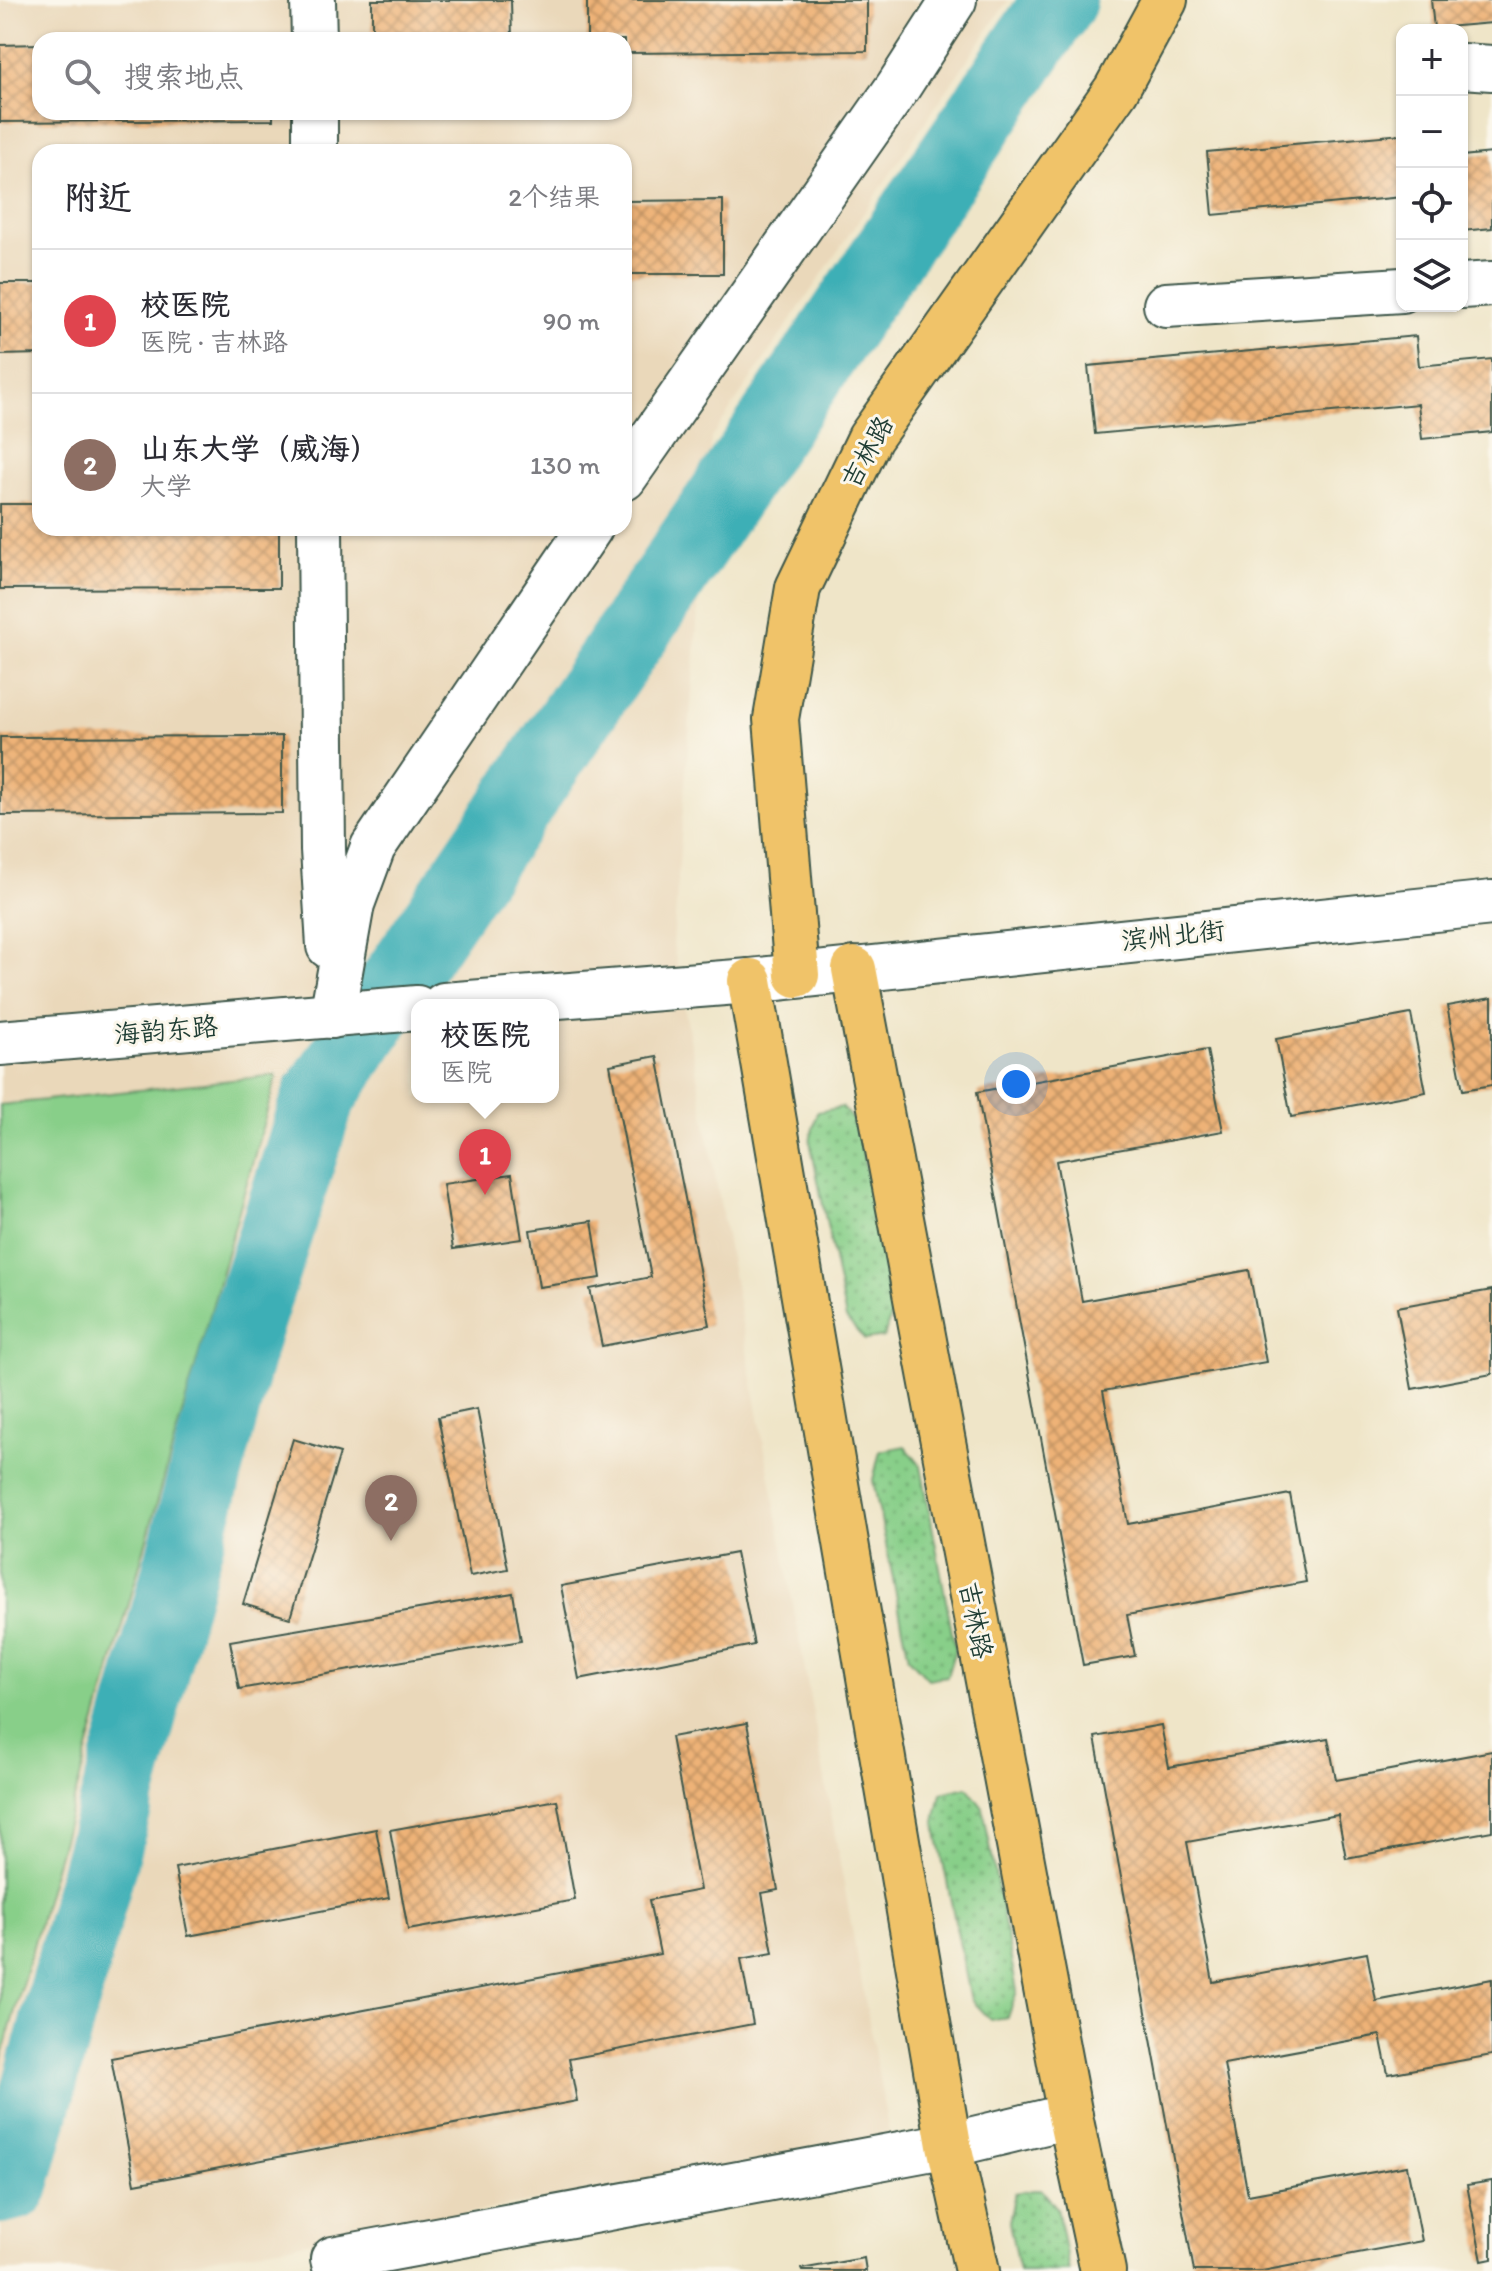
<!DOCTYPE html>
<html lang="zh">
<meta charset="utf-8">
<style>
:root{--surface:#fff;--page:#f2f2f3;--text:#2b2b33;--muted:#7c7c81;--line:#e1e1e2;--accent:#0f766e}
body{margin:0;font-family:Itim,"LXGW WenKai TC",sans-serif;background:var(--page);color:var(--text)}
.controls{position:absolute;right:24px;top:24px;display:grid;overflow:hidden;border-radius:16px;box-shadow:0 2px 6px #0004}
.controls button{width:72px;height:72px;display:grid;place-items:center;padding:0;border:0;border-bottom:2px solid var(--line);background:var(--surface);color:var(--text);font:40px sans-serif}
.you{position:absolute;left:1016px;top:1084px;width:28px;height:28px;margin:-20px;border:6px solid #fff;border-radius:50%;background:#1a73e8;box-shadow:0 0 0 12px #1a73e833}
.badge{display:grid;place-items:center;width:52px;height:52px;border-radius:50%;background:var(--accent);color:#fff;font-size:26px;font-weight:700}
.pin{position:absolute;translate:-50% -66px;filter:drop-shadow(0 2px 4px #0008)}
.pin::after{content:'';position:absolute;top:42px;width:28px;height:24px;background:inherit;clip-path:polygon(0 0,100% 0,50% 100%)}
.popup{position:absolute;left:411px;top:999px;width:148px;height:104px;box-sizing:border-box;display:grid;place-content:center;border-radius:16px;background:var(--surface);filter:drop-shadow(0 2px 6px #0005);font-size:26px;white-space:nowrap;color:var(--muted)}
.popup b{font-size:30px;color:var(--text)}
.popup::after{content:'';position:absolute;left:50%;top:100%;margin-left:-16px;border:16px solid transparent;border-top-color:var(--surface)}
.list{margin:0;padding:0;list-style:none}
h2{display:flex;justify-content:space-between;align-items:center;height:104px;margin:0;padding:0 32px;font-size:34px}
h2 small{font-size:26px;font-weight:400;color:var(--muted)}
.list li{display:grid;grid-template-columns:52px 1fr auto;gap:24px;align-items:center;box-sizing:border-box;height:144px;padding:0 32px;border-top:2px solid var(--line)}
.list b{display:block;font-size:30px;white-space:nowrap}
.list p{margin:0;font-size:26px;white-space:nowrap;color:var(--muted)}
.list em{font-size:26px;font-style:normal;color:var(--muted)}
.icon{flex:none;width:44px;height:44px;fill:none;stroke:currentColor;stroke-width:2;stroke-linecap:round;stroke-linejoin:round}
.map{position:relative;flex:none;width:1492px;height:2271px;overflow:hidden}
.search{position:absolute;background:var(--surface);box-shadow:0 2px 6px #0004;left:32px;top:32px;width:600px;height:88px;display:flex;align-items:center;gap:20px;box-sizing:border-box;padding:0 28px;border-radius:24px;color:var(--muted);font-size:30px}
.panel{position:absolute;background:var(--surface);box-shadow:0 2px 6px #0004;left:32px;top:144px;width:600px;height:392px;border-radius:24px}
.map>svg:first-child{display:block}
.built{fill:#ead8ba;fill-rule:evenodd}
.grass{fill:url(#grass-dots);stroke:#54865e;stroke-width:2}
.green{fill:#88cf89;stroke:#54865e;stroke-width:2}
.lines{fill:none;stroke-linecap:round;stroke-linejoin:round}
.river{stroke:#3eafb6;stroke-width:74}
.building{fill:url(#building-cross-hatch)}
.minor-casing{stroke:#3e564a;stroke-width:48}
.major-casing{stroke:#3e564a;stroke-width:48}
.minor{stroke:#fff;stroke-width:44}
.major{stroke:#f0c369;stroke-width:44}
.labels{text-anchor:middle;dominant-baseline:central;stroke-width:6;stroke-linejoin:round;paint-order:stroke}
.street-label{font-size:26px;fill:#1f3d34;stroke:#fbf7ec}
</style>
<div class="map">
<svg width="1492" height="2271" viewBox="0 0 1492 2271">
<defs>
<pattern id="grass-dots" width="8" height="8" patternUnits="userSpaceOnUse" patternTransform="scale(2)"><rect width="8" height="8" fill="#88cf89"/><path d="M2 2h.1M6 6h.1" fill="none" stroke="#6fa971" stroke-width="1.8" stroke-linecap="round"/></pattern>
<pattern id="building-cross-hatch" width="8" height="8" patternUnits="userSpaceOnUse" patternTransform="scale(2)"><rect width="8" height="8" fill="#eeb277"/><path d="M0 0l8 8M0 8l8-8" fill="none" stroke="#c09262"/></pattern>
</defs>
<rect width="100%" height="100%" fill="#fbf7ec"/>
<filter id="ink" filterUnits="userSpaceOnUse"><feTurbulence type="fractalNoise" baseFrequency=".0125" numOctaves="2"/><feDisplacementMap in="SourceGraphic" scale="16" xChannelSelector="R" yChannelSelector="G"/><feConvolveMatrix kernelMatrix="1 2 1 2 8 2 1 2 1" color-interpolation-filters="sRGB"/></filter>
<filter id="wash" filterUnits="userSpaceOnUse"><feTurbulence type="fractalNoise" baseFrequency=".006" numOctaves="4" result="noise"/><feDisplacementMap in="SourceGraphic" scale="32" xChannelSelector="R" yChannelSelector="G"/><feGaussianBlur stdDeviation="1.8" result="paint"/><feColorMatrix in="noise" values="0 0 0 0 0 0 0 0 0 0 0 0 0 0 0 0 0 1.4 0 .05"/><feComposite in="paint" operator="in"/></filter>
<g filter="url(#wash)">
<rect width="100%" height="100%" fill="#efe5c8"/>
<path class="built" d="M 0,0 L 1008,0 L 711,438 L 673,944 L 890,2138 L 144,2271 L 0,2271 ZM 40,40 L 624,40 L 624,112 L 40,112 ZM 40,152 L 624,152 L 624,528 L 40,528 ZM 417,1005 L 553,1005 L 553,1097 L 417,1097 Z"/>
<g class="grass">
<path d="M 842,1107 L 858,1127 L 892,1311 L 884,1337 L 865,1340 L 846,1319 L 810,1141 L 817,1112 Z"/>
<path d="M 905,1446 L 921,1466 L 955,1649 L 947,1676 L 928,1679 L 909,1658 L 873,1480 L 880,1451 Z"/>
<path d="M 967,1787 L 983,1808 L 1017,1991 L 1008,2017 L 990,2020 L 971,2000 L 935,1822 L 941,1793 Z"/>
<path d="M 1041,2189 L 1057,2208 L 1069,2271 L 1019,2271 L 1009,2222 L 1015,2193 Z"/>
</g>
<path class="green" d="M 277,1075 L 0,2064 L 0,1105 Z"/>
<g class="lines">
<path class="river" d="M 0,2187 L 13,2184 L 244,1331 L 319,1097 L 1060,0"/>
</g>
<g id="blocks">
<g class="building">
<path d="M 372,0 L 511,0 L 512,40 L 372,40 Z"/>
<path d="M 587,0 L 867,0 L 867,51 L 624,53 L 624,40 L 587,40 Z"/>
<path d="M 1431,0 L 1492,0 L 1492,23 L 1434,28 Z"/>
<path d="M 40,44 L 40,112 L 273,112 L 273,120 L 0,122 L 0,45 Z"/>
<path d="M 1402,134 L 1402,197 L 1213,215 L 1207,152 Z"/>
<path d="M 1492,153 L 1492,228 L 1462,231 L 1462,156 Z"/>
<path d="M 723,200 L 723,274 L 624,274 L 624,201 Z"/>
<path d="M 0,283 L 40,283 L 40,354 L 0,355 Z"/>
<path d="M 1416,336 L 1419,366 L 1492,359 L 1492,432 L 1422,439 L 1418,404 L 1095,434 L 1088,366 Z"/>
<path d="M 0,504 L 40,504 L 40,528 L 279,528 L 279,588 L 0,589 Z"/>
<path d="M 282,736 L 282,813 L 0,815 L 0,737 Z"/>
<path d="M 1492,998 L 1492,1085 L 1463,1090 L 1447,1006 Z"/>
<path d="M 1411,1014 L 1426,1092 L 1291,1117 L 1276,1039 Z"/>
<path d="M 1207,1050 L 1223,1131 L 1056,1161 L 1082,1301 L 1249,1270 L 1266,1362 L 1103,1391 L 1128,1524 L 1290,1494 L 1306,1582 L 1127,1615 L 1135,1656 L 1083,1665 L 977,1092 Z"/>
<path d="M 657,1056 L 710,1325 L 602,1346 L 590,1289 L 651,1277 L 610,1065 Z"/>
<path d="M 512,1174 L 522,1239 L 453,1249 L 443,1184 Z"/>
<path d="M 592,1221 L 601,1278 L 539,1287 L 530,1230 Z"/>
<path d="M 1492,1290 L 1492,1374 L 1412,1389 L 1397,1307 Z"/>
<path d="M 477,1409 L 508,1569 L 470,1576 L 438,1417 Z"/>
<path d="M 293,1439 L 340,1453 L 290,1618 L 243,1604 Z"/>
<path d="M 736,1553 L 754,1645 L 579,1679 L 561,1586 Z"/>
<path d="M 513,1593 L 521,1641 L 239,1689 L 230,1641 Z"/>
<path d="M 747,1723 L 778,1890 L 762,1893 L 773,1953 L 741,1959 L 753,2024 L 569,2059 L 577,2101 L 135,2184 L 111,2058 L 660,1954 L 649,1900 L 700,1890 L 671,1737 Z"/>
<path d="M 1161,1725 L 1169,1767 L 1328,1738 L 1336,1780 L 1492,1751 L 1492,1831 L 1346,1858 L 1338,1815 L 1187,1842 L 1213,1982 L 1367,1953 L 1376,2001 L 1492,1979 L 1492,2055 L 1388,2074 L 1380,2035 L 1224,2064 L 1248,2195 L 1407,2166 L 1422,2241 L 1262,2271 L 1194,2271 L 1095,1737 Z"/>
<path d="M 557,1800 L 575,1900 L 408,1930 L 390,1830 Z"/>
<path d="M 376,1829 L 389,1898 L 188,1936 L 175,1868 Z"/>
<path d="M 1492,2181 L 1492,2259 L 1482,2261 L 1467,2185 Z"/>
<path d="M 864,2258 L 866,2271 L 802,2271 L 801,2269 Z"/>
</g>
</g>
</g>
<g filter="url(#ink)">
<use href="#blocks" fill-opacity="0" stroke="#3e564a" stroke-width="2"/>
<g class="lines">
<defs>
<g id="minor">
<path d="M 313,0 L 314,40"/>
<path d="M 1462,66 L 1492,68"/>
<path d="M 315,112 L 315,152"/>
<path d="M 1462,286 L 1492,284"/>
<path d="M 1166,305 L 1402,290"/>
<path d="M 624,478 L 898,87 L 954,0"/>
<path d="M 320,528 L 323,850 L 329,946"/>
<path d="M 444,1005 L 750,981 L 1492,903"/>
<path d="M 332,1016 L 352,904 L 373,847 L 590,528"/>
<path d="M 0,1043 L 417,1008"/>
<path d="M 336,2271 L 333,2259 L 949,2145 L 1070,2116"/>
</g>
<g id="major">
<path d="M 854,969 L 1070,2116 L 1103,2271"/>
<path d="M 797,975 L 776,719 L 798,588 L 870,438 L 1116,90 L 1165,0"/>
<path d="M 750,981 L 949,2145 L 977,2271"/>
</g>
</defs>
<use href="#minor" class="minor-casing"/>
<use href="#major" class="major-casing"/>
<use href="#minor" class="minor"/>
<use href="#major" class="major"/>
</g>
</g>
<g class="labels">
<g class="street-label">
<text transform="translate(867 452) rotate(-61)">吉林路</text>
<text transform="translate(1173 935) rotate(-6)">滨州北街</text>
<text transform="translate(166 1030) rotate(-5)">海韵东路</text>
<text transform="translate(976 1620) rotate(79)">吉林路</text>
</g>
</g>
</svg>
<div class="controls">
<button>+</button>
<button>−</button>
<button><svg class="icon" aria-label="locate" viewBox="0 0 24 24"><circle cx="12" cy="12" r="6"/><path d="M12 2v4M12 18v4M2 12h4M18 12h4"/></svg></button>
<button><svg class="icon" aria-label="layers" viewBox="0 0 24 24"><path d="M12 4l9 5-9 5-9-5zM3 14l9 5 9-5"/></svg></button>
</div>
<div class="you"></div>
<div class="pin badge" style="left:485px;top:1195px;background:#e0444e">1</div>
<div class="popup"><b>校医院</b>医院</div>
<div class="pin badge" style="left:391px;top:1541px;background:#8d6e63">2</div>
<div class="search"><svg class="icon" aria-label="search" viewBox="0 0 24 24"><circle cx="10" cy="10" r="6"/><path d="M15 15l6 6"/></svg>搜索地点</div>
<section class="panel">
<h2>附近<small>2个结果</small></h2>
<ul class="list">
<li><span class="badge" style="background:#e0444e">1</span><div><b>校医院</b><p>医院 · 吉林路</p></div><em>90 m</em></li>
<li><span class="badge" style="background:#8d6e63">2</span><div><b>山东大学（威海）</b><p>大学</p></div><em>130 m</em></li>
</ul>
</section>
</div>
